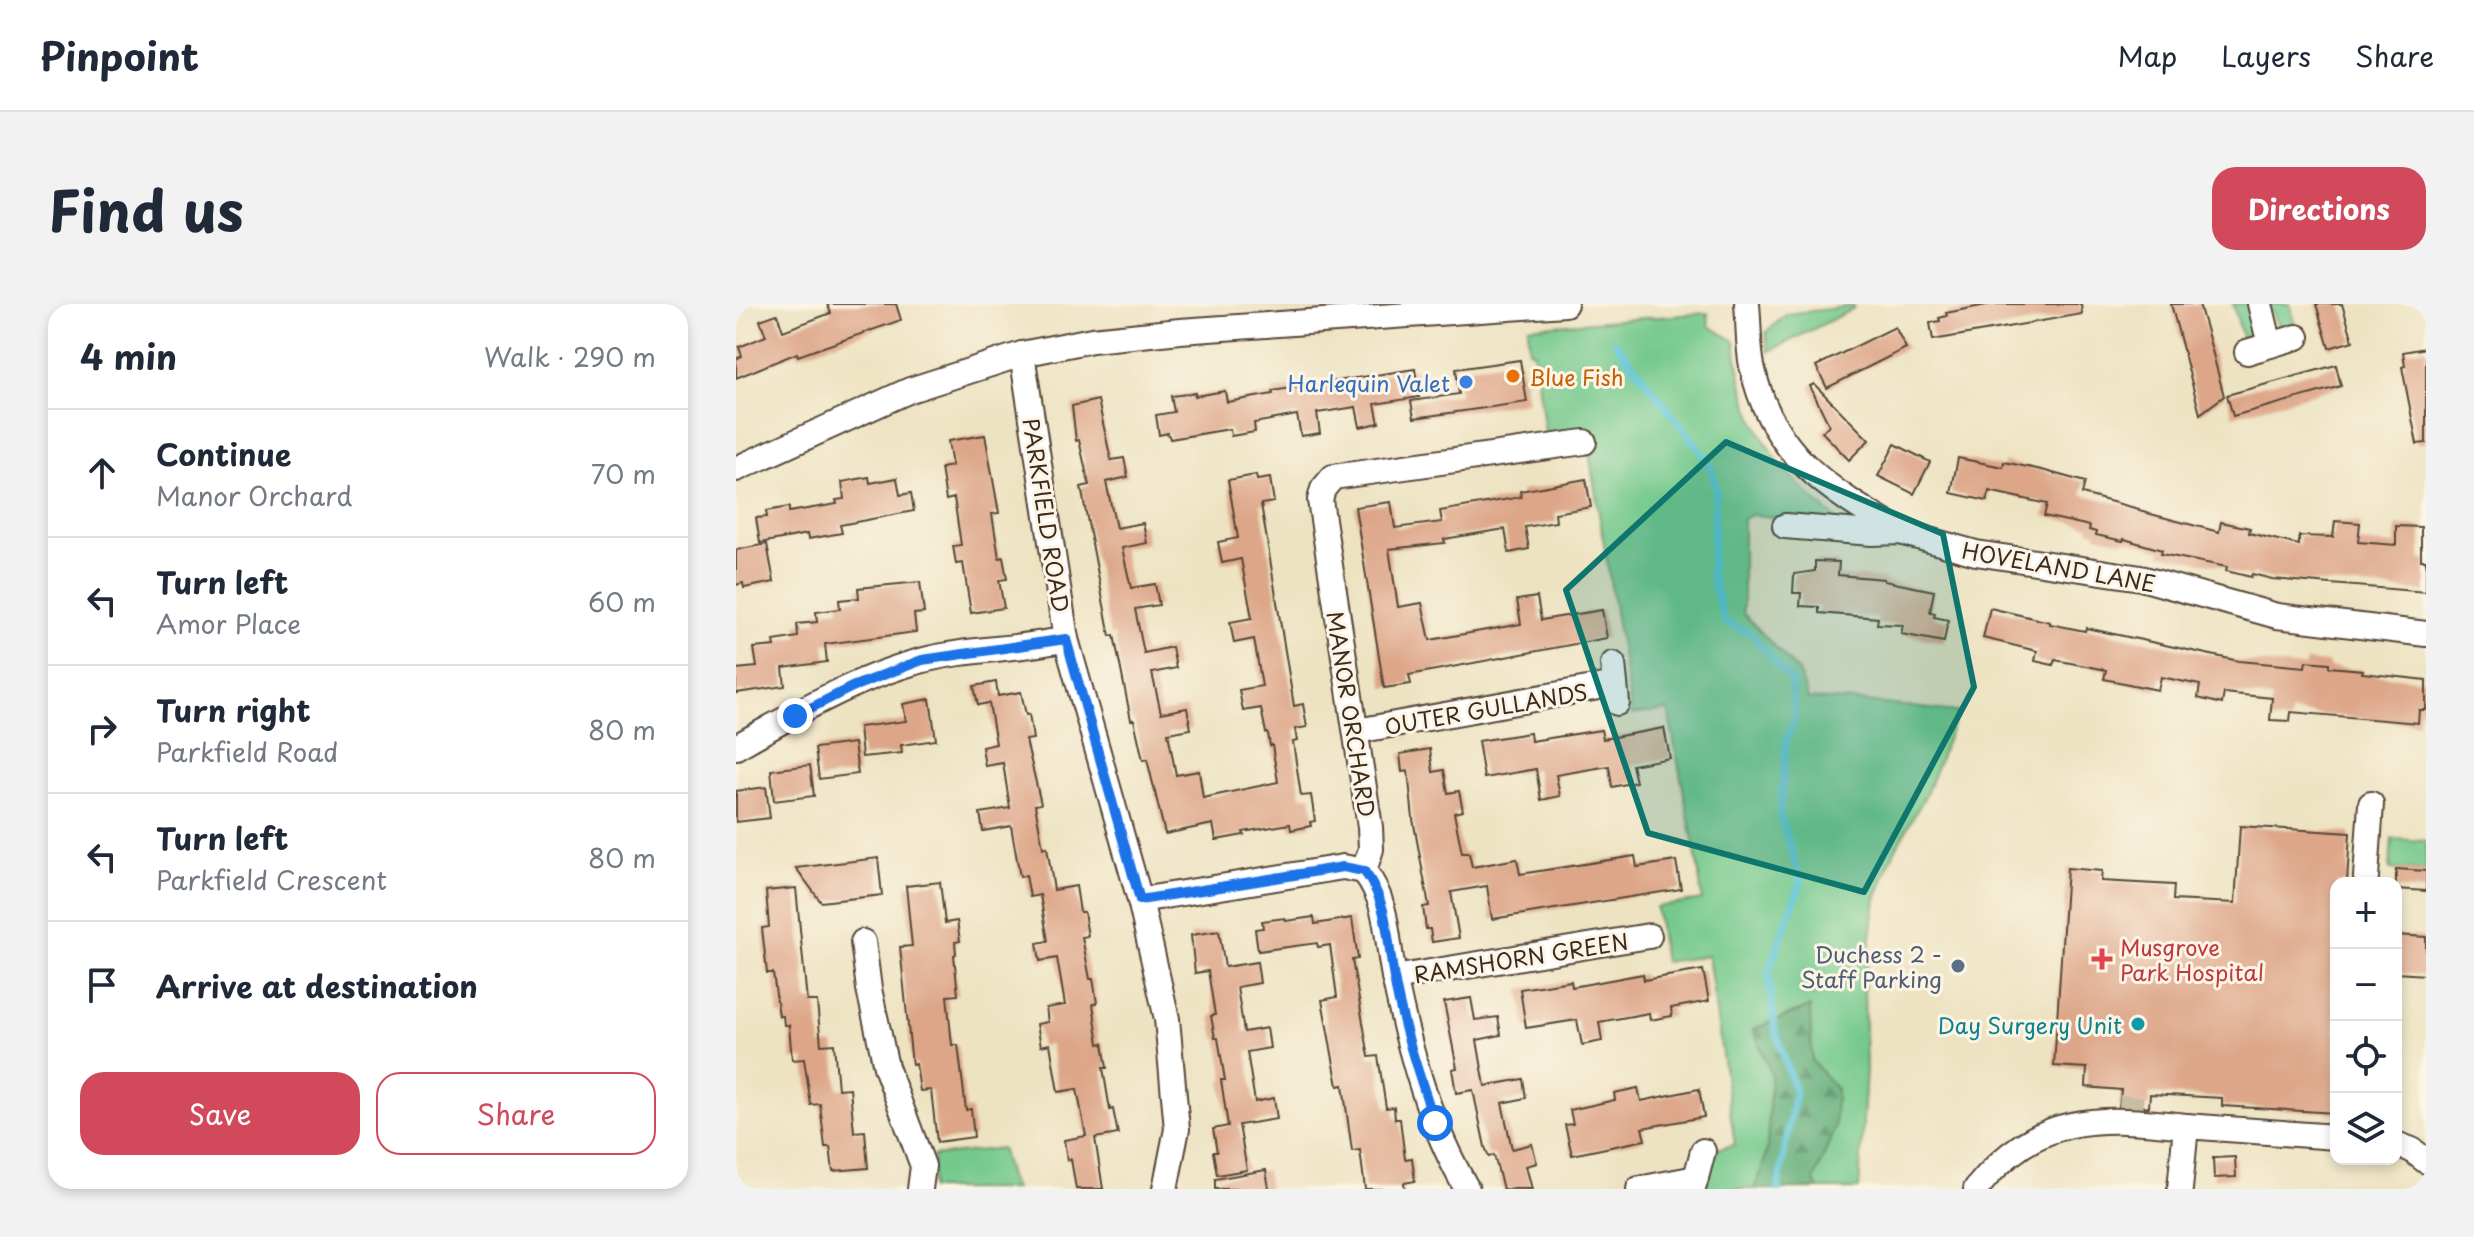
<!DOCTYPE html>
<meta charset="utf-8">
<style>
:root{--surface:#fff;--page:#f2f2f3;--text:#1f2937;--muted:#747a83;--line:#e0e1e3;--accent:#d1495b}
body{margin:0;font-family:"Playpen Sans",sans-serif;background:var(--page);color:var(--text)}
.controls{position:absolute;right:24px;bottom:24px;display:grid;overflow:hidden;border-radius:16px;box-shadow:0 4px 12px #0003}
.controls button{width:72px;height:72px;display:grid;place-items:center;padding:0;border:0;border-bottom:2px solid var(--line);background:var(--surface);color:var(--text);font:40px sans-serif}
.stop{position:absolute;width:24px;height:24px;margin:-18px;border:6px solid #1a73e8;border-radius:50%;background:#fff}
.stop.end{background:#1a73e8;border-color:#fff;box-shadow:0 2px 8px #0008}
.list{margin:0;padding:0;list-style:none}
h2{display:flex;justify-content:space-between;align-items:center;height:104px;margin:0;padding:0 32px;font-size:34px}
h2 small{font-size:26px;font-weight:400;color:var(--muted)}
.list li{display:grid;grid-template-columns:52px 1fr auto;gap:24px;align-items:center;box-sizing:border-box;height:128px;padding:0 32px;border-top:2px solid var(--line)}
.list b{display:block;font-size:30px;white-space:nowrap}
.list p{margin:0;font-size:26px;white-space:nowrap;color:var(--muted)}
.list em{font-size:26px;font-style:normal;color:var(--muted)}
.actions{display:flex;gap:16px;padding:24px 32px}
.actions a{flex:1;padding:18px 0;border:2px solid var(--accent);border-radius:24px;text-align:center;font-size:28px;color:var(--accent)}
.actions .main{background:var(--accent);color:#fff}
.icon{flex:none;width:44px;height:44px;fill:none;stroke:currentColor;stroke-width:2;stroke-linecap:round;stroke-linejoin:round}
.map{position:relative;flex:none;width:1690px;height:885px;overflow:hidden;border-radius:24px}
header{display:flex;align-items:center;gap:48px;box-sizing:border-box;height:112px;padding:0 40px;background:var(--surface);border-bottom:2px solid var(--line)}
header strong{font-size:38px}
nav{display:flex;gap:44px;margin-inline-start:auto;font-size:28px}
.intro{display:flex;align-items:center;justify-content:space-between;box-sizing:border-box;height:192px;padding:0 48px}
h1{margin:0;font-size:56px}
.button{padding:20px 36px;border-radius:24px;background:var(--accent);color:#fff;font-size:28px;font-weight:700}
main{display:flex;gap:48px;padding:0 48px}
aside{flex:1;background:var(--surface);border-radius:24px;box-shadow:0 4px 12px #0003}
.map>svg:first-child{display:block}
.green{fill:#74c98d;stroke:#587a56;stroke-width:2}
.forest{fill:url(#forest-firs);stroke:#4d6c4b;stroke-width:2}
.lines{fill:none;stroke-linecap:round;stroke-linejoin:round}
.stream{stroke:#5dc6da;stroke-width:7}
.building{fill:#dda688}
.minor-tunnel{stroke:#c9bea1;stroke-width:24;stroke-dasharray:24 12;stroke-linecap:butt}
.minor-casing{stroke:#564637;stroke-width:28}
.minor{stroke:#fff;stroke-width:24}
.route{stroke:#1a73e8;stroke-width:10}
.marked{fill:#0f766e;fill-opacity:0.2;stroke:#0f766e;stroke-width:6;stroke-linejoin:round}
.food-dot{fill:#e8710a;stroke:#fcf5e5;stroke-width:3}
.shop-dot{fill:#3f7fe0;stroke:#fcf5e5;stroke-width:3}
.health-dot{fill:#e0444e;stroke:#fcf5e5;stroke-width:3}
.service-dot{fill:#5c6f8a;stroke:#fcf5e5;stroke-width:3}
.culture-dot{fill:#0f9aa8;stroke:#fcf5e5;stroke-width:3}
.labels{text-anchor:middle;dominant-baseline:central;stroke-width:6;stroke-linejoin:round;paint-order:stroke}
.food-label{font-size:22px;fill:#c56008;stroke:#fcf5e5;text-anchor:start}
.shop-label{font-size:22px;fill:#366cbe;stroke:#fcf5e5;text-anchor:end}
.street-label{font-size:22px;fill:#3b2a1e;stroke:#fcf5e5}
.health-label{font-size:22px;fill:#be3a42;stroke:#fcf5e5;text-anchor:start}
.service-label{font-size:22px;fill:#4e5e75;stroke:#fcf5e5;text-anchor:end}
.culture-label{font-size:22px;fill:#0d838f;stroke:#fcf5e5;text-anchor:end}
</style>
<header>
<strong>Pinpoint</strong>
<nav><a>Map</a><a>Layers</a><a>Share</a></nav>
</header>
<div class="intro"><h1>Find us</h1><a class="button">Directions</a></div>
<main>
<aside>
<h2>4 min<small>Walk · 290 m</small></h2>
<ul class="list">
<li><svg class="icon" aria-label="ahead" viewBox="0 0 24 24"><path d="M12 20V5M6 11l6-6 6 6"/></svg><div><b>Continue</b><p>Manor Orchard</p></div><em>70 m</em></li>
<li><svg class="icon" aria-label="left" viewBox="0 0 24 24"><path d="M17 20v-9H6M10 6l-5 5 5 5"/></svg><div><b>Turn left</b><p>Amor Place</p></div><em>60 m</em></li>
<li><svg class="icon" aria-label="right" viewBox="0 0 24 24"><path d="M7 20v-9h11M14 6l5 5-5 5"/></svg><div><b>Turn right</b><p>Parkfield Road</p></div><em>80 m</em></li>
<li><svg class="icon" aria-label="left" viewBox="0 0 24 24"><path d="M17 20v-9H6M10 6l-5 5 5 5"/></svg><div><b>Turn left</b><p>Parkfield Crescent</p></div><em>80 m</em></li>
<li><svg class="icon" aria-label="arrive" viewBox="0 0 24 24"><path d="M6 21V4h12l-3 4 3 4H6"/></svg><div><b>Arrive at destination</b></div></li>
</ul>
<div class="actions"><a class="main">Save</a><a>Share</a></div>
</aside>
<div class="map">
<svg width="1690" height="885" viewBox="0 0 1690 885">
<defs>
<pattern id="forest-firs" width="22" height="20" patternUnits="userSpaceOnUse" patternTransform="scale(2)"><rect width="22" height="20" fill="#5fad78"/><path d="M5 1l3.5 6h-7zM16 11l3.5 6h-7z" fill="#508d62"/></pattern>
</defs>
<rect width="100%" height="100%" fill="#fcf5e5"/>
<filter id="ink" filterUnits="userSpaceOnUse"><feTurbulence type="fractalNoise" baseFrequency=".0125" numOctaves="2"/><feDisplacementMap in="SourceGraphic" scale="16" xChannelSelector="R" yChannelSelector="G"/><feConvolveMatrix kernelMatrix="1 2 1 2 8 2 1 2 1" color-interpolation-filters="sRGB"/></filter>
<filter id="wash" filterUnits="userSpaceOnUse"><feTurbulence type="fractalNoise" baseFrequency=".006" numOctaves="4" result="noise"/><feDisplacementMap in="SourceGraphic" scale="32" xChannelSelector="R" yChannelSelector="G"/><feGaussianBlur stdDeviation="1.8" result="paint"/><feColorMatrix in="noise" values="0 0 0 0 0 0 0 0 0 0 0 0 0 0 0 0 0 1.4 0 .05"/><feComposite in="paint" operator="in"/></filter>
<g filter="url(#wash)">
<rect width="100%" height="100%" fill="#ede3c2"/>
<g class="green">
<path d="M 1497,0 L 1515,0 L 1521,23 L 1513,36 L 1508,39 Z"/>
<path d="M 1533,0 L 1554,0 L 1560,27 C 1543,28 1537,15 1533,0 Z"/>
<path d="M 1118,2 L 1117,5 L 1032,48 L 1030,28 L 1051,10 Z"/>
<path d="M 972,9 L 973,22 L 999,37 C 1007,120 1040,169 1106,219 L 1015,211 L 1007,215 L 1007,309 L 1063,368 L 1072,395 L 1122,397 L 1222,408 L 1190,490 L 1158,548 L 1140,595 L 1128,684 L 1130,766 L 1123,885 L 970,885 L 975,846 L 999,841 L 972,652 L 928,658 L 920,603 L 966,596 L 962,563 L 932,406 L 896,411 L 850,130 L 810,136 L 798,48 L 793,46 L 792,23 Z"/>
<path d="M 1656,535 L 1690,537 L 1690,567 L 1654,565 Z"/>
<path d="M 265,844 L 274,876 L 279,885 L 195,885 L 197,852 Z"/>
</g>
<path class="forest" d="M 1074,703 L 1076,757 L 1100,784 L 1099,823 L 1078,877 L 1083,885 L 1018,885 L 1025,869 L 1031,845 L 1035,770 L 1017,725 Z"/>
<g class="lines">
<path class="stream" d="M 879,38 L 961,142 L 976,166 L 980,186 L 975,270 L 988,317 L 1015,330 L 1055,377 L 1059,412 L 1050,438 L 1044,510 L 1065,579 L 1032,669 L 1039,725 L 1059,788 L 1042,885"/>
</g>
<g id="blocks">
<g class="building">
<path d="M 91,0 L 160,0 L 165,16 L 62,52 L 61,49 L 0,74 L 0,55 L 6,52 L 3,43 L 30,32 L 24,16 L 41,10 L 47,27 L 95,9 Z"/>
<path d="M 1255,0 L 1345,0 L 1346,10 L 1197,36 L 1194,19 L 1204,17 L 1203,14 L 1211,12 L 1210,9 Z"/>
<path d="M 1435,0 L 1463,0 L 1473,35 L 1488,92 L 1464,110 Z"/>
<path d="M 1580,0 L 1606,0 L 1617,37 L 1593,44 Z"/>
<path d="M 1159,23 L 1170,44 L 1091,84 L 1080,62 Z"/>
<path d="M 1690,44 L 1690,139 L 1681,140 L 1666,63 L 1669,62 L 1667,48 Z"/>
<path d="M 784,56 L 791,98 L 678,114 L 675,97 L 723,90 L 720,65 Z"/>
<path d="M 1600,61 L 1605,82 L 1497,112 L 1491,91 Z"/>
<path d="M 679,65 L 683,93 L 639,100 L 643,119 L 624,123 L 620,103 L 581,109 L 584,129 L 565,132 L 561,111 L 518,119 L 519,128 L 495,132 L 494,125 L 434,135 L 432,129 L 423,131 L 420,111 L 438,108 L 435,92 L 459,89 L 459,92 L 489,87 L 491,98 L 537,90 L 536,87 Z"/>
<path d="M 1078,80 L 1133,136 L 1113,156 L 1086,128 L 1093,121 L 1074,82 Z"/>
<path d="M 362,96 L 375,156 L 388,154 L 392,173 L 370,178 L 380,224 L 407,219 L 411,239 L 386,244 L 395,284 L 419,280 L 423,301 L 399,305 L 408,349 L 436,343 L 440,364 L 416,369 L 425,409 L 451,404 L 455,425 L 432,429 L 440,471 L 463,467 L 467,494 L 542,478 L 536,441 L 534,442 L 532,429 L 530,429 L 525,404 L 507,407 L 503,386 L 526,382 L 518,335 L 498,339 L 494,318 L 516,314 L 505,255 L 486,259 L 482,238 L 502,234 L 492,176 L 520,171 L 521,176 L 534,174 L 538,198 L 525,200 L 558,402 L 567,400 L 571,423 L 559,425 L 561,437 L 557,438 L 565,492 L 575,491 L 579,517 L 574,518 L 575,522 L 555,526 L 554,520 L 507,528 L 508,531 L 480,536 L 477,520 L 429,530 L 411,455 L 407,456 L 398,416 L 395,416 L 378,331 L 374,332 L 345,183 L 353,181 L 343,136 L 340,137 L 336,102 Z"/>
<path d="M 249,131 L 263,209 L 256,210 L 263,254 L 267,253 L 271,275 L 263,276 L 268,304 L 235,309 L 227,259 L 220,260 L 217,242 L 225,241 L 218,194 L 210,196 L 205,164 L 216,162 L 212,137 Z"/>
<path d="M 1159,140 L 1194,158 L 1178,190 L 1142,172 Z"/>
<path d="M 1222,154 L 1267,163 L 1268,158 L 1306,166 L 1349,178 L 1346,190 L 1403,205 L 1403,207 L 1483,228 L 1485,218 L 1514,224 L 1513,229 L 1563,241 L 1563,232 L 1597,233 L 1599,217 L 1624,219 L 1622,238 L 1660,241 L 1660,222 L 1685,223 L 1685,256 L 1690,256 L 1690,288 L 1536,275 L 1516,270 L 1515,273 L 1490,267 L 1491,263 L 1425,250 L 1426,246 L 1388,235 L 1387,237 L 1360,231 L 1360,228 L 1353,226 L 1354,222 L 1308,212 L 1311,200 L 1253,187 L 1251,197 L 1215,189 Z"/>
<path d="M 133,173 L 134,179 L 161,174 L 164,191 L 175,189 L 178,207 L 104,221 L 106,229 L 72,235 L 71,230 L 24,239 L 20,214 L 31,213 L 30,207 L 53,203 L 53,208 L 101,200 L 100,196 L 108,195 L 106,178 Z"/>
<path d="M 850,175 L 855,203 L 819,209 L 820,218 L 789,223 L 793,245 L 773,249 L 769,225 L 708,235 L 709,239 L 653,245 L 662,303 L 686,299 L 694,336 L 785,320 L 781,296 L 801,293 L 805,316 L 866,306 L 871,334 L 673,371 L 675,380 L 648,384 L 619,203 L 655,198 L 659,224 L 706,218 L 704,207 L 785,193 L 784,187 Z"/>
<path d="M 31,240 L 38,278 L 8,284 L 7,279 L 0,281 L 0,246 Z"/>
<path d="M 1079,257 L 1103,258 L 1102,271 L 1148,275 L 1148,277 L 1198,287 L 1194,308 L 1199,309 L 1198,313 L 1212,316 L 1208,338 L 1165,330 L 1167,321 L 1141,320 L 1142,314 L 1083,309 L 1083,303 L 1064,302 L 1065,289 L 1057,289 L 1058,270 L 1079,267 Z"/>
<path d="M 184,278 L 188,309 L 178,310 L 180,328 L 89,340 L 91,358 L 47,364 L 49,382 L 0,389 L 0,365 L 21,363 L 18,344 L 39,342 L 38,337 L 62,333 L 61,320 L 81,318 L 80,308 L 104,305 L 103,296 L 123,294 L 122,284 Z"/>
<path d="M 1254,304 L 1314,318 L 1314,320 L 1349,327 L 1350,324 L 1503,357 L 1569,363 L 1570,357 L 1593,359 L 1593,363 L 1627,366 L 1626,369 L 1690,376 L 1690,406 L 1683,406 L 1682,419 L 1555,408 L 1554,417 L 1534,416 L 1536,394 L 1488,389 L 1486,400 L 1462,394 L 1464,381 L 1425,373 L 1422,386 L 1368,375 L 1370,366 L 1319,356 L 1317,361 L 1299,357 L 1301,347 L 1247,334 Z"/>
<path d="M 260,378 L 262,392 L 285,388 L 290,411 L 293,410 L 297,435 L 290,436 L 305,500 L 299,501 L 307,544 L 311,543 L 318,586 L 340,582 L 344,608 L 348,608 L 352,632 L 346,633 L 354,675 L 357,675 L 361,699 L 357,700 L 363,740 L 367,739 L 371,764 L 367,764 L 374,806 L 377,805 L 382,830 L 359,834 L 367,885 L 340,885 L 335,855 L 331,856 L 328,836 L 350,832 L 341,785 L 322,788 L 314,740 L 305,742 L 301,720 L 312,718 L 310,704 L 329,701 L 321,654 L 304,657 L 301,639 L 312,637 L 304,591 L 294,593 L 290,571 L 284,573 L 275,522 L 247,527 L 244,509 L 274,504 L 267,459 L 249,462 L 246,443 L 260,440 L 253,399 L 242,401 L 238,382 Z"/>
<path d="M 194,395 L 200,436 L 165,441 L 166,449 L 126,453 L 123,423 L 170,417 L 167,400 Z"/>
<path d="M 928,424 L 934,454 L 896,461 L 900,478 L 876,483 L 873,462 L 820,471 L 824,492 L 805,496 L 800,465 L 748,474 L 742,437 L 794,429 L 795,437 L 865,426 L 867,435 Z"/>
<path d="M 118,439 L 122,470 L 83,475 L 79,444 Z"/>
<path d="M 694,445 L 697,468 L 708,466 L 712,489 L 723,487 L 727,507 L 718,509 L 726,549 L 733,549 L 736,563 L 781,555 L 784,570 L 899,552 L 901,563 L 940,557 L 945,585 L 756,615 L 751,582 L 715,588 L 723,634 L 696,638 L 694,625 L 690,625 L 687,603 L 693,602 L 677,515 L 672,467 L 666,468 L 664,450 Z"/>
<path d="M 74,461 L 78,492 L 38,497 L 35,466 Z"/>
<path d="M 30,483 L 34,514 L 0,518 L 0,487 Z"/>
<path d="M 1504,522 L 1614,529 L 1611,579 L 1600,579 L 1600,809 L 1486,802 L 1486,794 L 1414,790 L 1413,803 L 1383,802 L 1385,786 L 1350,783 L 1351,764 L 1318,762 L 1331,564 L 1366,567 L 1365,577 L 1438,581 L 1437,596 L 1499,599 Z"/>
<path d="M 142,554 L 146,591 L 85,598 L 60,564 Z"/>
<path d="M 1660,565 L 1690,567 L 1690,587 L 1660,585 Z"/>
<path d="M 204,578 L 209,619 L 221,617 L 224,637 L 219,638 L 220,650 L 218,651 L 222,691 L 211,692 L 216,741 L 222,741 L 230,806 L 235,805 L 238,833 L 201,838 L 195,786 L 184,787 L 180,760 L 176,761 L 164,643 L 176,642 L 170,582 Z"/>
<path d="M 60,584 L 71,697 L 81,697 L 85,741 L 98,740 L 102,785 L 114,784 L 118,828 L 129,827 L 132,864 L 97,867 L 94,843 L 89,843 L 84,800 L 75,801 L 68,755 L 56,756 L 53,721 L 48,721 L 47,712 L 43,712 L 37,669 L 31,669 L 26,624 L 33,623 L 30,587 Z"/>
<path d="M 578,613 L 579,620 L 616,614 L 622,655 L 616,656 L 633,753 L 642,752 L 650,804 L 658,803 L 659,815 L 664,815 L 669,855 L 676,854 L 679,877 L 668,879 L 669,885 L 629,885 L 624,846 L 616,847 L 607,781 L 602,782 L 586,696 L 601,693 L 594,641 L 582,643 L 581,639 L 522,647 L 519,625 L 527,624 L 526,617 L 549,614 L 550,617 Z"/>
<path d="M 483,627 L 489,663 L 521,658 L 524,679 L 501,683 L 508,728 L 531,724 L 534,744 L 511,748 L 519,798 L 538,794 L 541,815 L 503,821 L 511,866 L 481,871 L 477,848 L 481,848 L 477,825 L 492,822 L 485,776 L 489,776 L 482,734 L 479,734 L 475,712 L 479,711 L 472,667 L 459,669 L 455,631 Z"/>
<path d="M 1660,631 L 1690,633 L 1690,671 L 1660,669 Z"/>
<path d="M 967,666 L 973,697 L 935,704 L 936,712 L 914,716 L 913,709 L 863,718 L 866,737 L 846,741 L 841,716 L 790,724 L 784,685 L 835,677 L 836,683 L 907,670 L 908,676 Z"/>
<path d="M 735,694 L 739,716 L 762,713 L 765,731 L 741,736 L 749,782 L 787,775 L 790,794 L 766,799 L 776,845 L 796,840 L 801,859 L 790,862 L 796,885 L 767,885 L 758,851 L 753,853 L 749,843 L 737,786 L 720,789 L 716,765 L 721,764 L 708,698 Z"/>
<path d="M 902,784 L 905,797 L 963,785 L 968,813 L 906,824 L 909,836 L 836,851 L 829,821 L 837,820 L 834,806 L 879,796 L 878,789 Z"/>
<path d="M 1499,853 L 1500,873 L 1478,874 L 1477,854 Z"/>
<path d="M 530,866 L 533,885 L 479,885 L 479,875 Z"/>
</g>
</g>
</g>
<g filter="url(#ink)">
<use href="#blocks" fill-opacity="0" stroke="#564637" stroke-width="2"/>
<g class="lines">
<path class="minor-tunnel" d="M 1383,803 L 1413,805"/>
<defs>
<g id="minor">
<path d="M 1011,0 C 1013,21 1012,42 1016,62 C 1035,151 1092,185 1164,228"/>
<path d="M 1524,0 L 1534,41"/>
<path d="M 1511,48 L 1561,33"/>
<path d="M 286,50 L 330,335 L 404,596 L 431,715 L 441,825 L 429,885"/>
<path d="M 0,165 L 174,86 L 286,50 L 356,36 L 444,27 L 829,0"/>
<path d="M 1049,222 L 1136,229 L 1164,228 L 1240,249 L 1405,274 L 1541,312 L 1690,330"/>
<path d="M 877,360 L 881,399"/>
<path d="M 621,427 L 879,380"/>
<path d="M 0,443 C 56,411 122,373 184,357 C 231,344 283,346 330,335"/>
<path d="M 1630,573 L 1635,500"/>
<path d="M 404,596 L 607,563 L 628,567"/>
<path d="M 127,638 L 133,685 L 150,763 L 187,862 L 184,885"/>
<path d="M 658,674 L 913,632"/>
<path d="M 1450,822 L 1600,833"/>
<path d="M 1660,840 L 1676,846 L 1690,857"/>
<path d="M 731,885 C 694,822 674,749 659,677 C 650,638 654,600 628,567 L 635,545 L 634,523 L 584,196 L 587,185 L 597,173 L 848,138"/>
<path d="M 903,885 L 960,874"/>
<path d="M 957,885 L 967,847"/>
<path d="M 1240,885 C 1300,809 1362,812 1450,822 L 1444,885"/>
</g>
</defs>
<use href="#minor" class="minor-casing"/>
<use href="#minor" class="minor"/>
</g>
</g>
<g class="lines" filter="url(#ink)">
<path class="route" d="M 59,412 L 116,383 L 186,356 L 330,335 L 404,596 L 607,563 L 628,567 C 653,599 651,636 658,674 C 667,724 683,771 699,819"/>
</g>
<path class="marked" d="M 990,138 L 1207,230 L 1238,383 L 1128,588 L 912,529 L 830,286 Z"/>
<circle class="food-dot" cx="777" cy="72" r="8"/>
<circle class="shop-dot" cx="730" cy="78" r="8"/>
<path class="health-dot" d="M1362 643h8v8h8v8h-8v8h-8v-8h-8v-8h8z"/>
<circle class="service-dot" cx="1222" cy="662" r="8"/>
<circle class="culture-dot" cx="1402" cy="720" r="8"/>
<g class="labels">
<g class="food-label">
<text x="793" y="72">Blue Fish</text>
</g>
<g class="shop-label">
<text x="714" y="78">Harlequin Valet</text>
</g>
<g class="street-label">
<text transform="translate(311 211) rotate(81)">PARKFIELD ROAD</text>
<text transform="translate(1323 262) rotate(10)">HOVELAND LANE</text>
<text transform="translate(750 404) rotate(-10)">OUTER GULLANDS</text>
<text transform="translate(616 410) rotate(81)">MANOR ORCHARD</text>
<text transform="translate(785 653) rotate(-9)">RAMSHORN GREEN</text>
</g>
<g class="health-label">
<text x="1384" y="642">Musgrove<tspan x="1384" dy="25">Park Hospital</tspan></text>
</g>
<g class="service-label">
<text x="1206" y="649">Duchess 2 -<tspan x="1206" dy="25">Staff Parking</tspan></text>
</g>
<g class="culture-label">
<text x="1386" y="720">Day Surgery Unit</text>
</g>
</g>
</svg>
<div class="controls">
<button>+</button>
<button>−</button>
<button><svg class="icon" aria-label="locate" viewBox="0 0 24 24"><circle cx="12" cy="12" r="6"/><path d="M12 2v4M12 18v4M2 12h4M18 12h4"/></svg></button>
<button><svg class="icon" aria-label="layers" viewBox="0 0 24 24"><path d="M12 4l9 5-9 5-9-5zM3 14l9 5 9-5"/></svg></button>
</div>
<div class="stop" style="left:699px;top:819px"></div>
<div class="stop end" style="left:59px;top:412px"></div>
</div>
</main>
